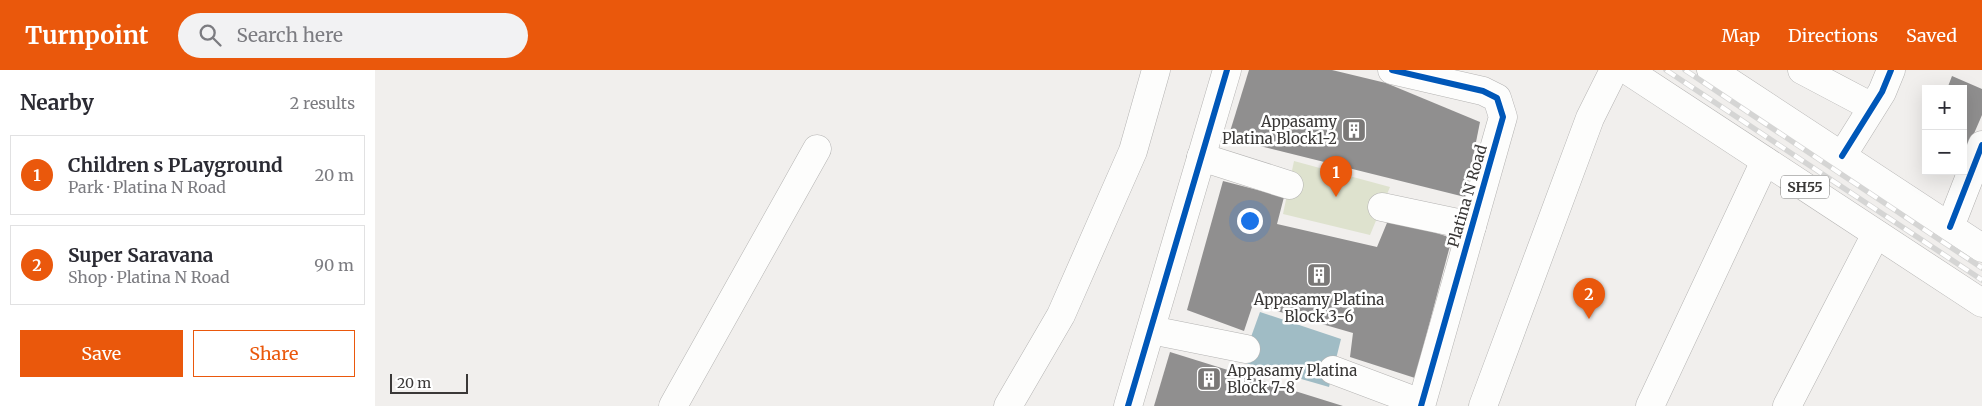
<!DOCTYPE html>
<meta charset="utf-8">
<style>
:root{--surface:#fff;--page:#f2f2f3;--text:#2b2b33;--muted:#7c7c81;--line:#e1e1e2;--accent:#ea580c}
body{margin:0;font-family:Merriweather,serif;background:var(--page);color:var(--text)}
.controls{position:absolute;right:15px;top:15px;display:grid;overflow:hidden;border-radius:0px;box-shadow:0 5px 20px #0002}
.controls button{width:45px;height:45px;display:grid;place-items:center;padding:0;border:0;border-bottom:1px solid var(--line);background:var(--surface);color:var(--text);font:25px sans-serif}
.scale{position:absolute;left:15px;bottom:12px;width:78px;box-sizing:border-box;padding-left:5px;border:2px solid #3a3837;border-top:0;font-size:14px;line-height:18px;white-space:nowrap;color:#3a3837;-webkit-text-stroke:4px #fff;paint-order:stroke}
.you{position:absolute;left:874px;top:150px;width:18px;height:18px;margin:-12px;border:4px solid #fff;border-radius:50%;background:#1a73e8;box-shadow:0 0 0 8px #1a73e833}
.badge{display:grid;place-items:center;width:32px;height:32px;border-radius:50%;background:var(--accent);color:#fff;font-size:16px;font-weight:700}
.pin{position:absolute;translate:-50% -41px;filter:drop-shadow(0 1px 2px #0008)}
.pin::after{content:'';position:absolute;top:26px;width:18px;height:15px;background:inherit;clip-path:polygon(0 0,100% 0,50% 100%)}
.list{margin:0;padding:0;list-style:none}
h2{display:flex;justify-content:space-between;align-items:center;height:65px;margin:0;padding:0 20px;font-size:21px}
h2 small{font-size:16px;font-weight:400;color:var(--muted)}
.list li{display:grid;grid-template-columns:32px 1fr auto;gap:15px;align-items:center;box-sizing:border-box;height:80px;margin:0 10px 10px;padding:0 10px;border:1px solid var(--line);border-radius:0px}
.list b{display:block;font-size:19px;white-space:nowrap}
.list p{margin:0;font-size:16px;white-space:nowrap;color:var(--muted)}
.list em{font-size:16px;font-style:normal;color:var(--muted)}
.actions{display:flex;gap:10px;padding:15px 20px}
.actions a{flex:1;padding:11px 0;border:1px solid var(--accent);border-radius:0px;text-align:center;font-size:18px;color:var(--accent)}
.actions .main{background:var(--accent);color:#fff}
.icon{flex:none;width:28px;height:28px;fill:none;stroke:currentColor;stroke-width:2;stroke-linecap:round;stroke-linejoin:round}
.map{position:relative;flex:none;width:1607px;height:336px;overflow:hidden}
header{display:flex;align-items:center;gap:30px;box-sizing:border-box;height:70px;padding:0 25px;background:var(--accent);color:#fff}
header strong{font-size:24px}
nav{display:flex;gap:28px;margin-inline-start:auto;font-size:18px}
.search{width:350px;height:45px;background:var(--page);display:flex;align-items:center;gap:12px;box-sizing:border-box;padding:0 18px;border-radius:28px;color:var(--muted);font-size:19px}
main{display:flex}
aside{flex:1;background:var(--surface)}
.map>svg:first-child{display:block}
.green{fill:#dee2ce}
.water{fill:#a0bcc5}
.building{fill:#908f8f}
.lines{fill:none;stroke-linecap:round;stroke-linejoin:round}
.minor-casing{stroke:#b4b3b2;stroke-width:29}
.major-casing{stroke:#b4b3b2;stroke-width:29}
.minor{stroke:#fdfdfc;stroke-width:28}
.major{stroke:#fdfdfc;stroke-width:28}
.rail-casing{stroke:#d5d5d4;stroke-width:5.5}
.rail{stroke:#fff;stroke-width:4;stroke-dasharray:11;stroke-linecap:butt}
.cycleway-casing{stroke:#fff;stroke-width:9}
.cycleway{stroke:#0057b8;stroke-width:6}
.labels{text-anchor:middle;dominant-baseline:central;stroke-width:5;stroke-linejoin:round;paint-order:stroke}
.shield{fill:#fff;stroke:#757473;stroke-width:1}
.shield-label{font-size:14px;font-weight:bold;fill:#3a3837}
.poi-label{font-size:15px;fill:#3a3837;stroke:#fff;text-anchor:end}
.street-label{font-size:15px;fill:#3a3837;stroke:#fff}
</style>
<header>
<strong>Turnpoint</strong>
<div class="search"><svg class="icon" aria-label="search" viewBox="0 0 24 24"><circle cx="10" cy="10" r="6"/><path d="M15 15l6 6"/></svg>Search here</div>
<nav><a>Map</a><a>Directions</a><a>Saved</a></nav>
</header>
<main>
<aside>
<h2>Nearby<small>2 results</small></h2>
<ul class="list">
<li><span class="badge">1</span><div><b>Children s PLayground</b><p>Park · Platina N Road</p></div><em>20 m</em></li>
<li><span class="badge">2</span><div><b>Super Saravana</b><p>Shop · Platina N Road</p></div><em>90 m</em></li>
</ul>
<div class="actions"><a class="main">Save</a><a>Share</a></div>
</aside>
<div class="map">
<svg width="1607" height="336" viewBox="0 0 1607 336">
<rect width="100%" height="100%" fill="#f1efed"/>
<path class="green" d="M 919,91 L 1015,117 L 995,165 L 908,144 Z"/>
<path class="water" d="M 885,242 L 966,269 L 954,317 L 867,292 Z"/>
<g class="building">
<path d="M 874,0 L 957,0 L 1011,13 L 1105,52 L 1090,127 L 853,68 Z"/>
<path d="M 1577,6 L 1607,19 L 1607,45 L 1588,89 L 1588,19 L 1572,19 Z"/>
<path d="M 848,111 L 909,127 L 902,154 L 1002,177 L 1014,148 L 1077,168 L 1040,308 L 975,287 L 978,263 L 878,234 L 869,261 L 812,240 Z"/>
<path d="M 795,282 L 968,336 L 779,336 Z"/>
</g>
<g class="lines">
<defs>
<g id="minor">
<path d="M 1017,0 L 1108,21 L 1122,28 L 1128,47 L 1046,336"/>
<path d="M 1427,0 L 1497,37"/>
<path d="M 1467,86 L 1507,22 L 1516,0"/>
<path d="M 826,87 L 914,115"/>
<path d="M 1007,137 L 1097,156"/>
<path d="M 1575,157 L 1607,75"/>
<path d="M 776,260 L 871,279"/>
<path d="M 958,300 L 1046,333"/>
<path d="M 298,336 L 442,79"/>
<path d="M 633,336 L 686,245 L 758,81 L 781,0"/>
<path d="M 753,336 L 852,0"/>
<path d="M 1108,336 L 1215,48 L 1239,0"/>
<path d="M 1275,336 L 1390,91"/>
<path d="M 1412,336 L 1501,164"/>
</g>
<g id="major">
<path d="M 1252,0 L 1607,233"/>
<path d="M 1336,0 L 1607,178"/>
</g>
</defs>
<use href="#minor" class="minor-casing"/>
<use href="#major" class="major-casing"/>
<use href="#minor" class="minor"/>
<use href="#major" class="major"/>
<defs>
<g id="rail">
<path d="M 1291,0 L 1607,210"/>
<path d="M 1310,0 L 1607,198"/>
</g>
</defs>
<use href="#rail" class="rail-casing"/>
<use href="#rail" class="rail"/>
<defs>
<g id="cycleway">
<path d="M 1017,0 L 1108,21 L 1122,28 L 1128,47 L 1046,336"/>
<path d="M 1467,86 L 1507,22 L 1516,0"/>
<path d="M 1575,157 L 1607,75"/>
<path d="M 753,336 L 852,0"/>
</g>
</defs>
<use href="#cycleway" class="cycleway-casing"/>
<use href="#cycleway" class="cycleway"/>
</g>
<defs>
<symbol id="building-square" viewBox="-11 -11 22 22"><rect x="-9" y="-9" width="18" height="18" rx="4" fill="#7a7877" stroke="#fff"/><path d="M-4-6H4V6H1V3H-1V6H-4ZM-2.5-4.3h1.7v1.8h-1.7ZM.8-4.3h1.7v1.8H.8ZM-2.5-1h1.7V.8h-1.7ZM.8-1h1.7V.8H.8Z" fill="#fff"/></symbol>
</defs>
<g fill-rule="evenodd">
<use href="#building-square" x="965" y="46" width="28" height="28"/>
<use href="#building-square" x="930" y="191" width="28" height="28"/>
<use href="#building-square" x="820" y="295" width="28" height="28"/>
</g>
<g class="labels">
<rect class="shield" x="1406" y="105.5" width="48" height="23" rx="4"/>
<g class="shield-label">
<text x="1430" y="117">SH55</text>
</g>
<g class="poi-label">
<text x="962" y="51">Appasamy<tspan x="962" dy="17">Platina Block1-2</tspan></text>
<text x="944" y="229" text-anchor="middle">Appasamy Platina<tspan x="944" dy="17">Block 3-6</tspan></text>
<text x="852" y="300" text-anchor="start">Appasamy Platina<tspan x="852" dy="17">Block 7-8</tspan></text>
</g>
<g class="street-label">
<text transform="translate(1092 126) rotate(-74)">Platina N Road</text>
</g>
</g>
</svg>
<div class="controls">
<button>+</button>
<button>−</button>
</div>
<div class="scale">20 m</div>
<div class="you"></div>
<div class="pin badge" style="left:961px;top:127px">1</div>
<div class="pin badge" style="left:1214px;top:249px">2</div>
</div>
</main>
